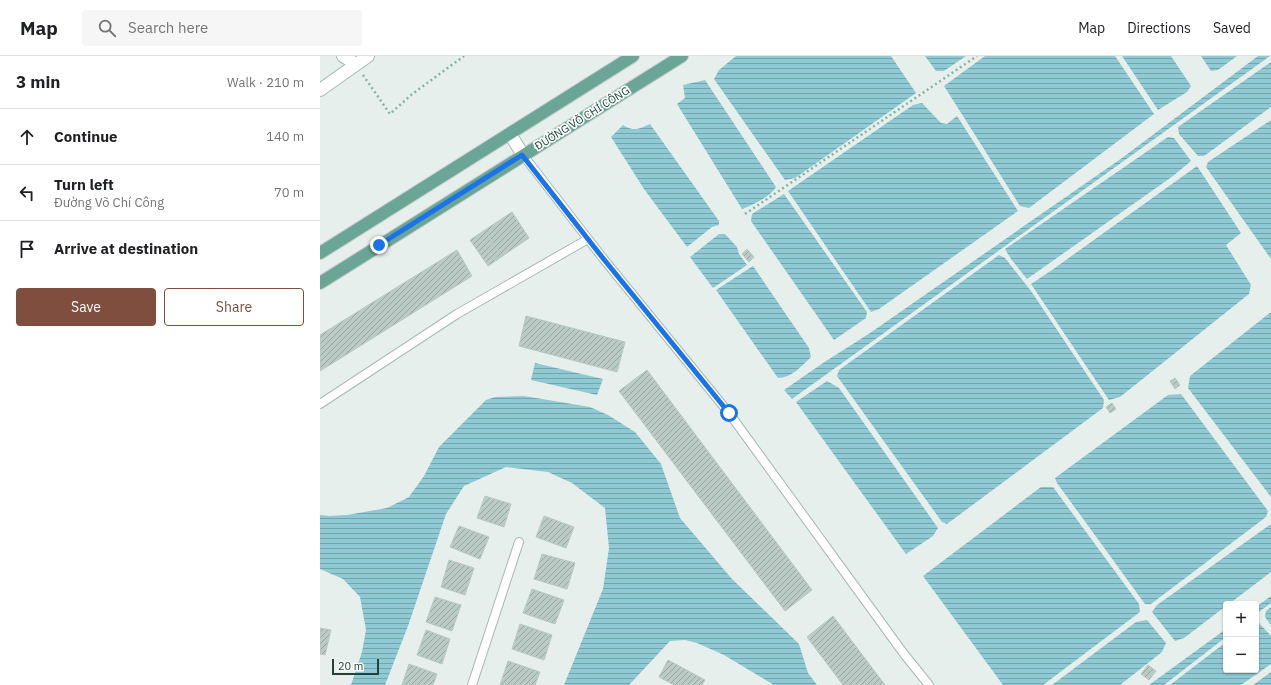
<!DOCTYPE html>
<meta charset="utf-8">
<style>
:root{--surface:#fff;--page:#f6f6f6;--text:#202124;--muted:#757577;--line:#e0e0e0;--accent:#7f4e3f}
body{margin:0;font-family:"IBM Plex Sans",sans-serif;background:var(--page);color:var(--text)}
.controls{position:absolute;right:12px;bottom:12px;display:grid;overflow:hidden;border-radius:4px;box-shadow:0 1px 3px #0004}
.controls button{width:36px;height:36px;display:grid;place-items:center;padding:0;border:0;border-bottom:1px solid var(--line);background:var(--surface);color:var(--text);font:20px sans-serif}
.scale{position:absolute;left:12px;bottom:10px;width:47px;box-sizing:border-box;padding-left:4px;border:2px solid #24423a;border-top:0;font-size:11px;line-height:14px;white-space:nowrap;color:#24423a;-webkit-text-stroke:3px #f7fbf9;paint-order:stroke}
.stop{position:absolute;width:12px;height:12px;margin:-9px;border:3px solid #1a73e8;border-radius:50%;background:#fff}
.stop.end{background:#1a73e8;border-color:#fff;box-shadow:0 1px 4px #0008}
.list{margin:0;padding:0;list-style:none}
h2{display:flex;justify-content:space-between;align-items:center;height:52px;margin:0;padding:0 16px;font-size:17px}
h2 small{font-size:13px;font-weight:400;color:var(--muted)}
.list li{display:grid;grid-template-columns:26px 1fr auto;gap:12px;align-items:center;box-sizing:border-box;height:56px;padding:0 16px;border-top:1px solid var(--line)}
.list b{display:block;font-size:15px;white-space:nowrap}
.list p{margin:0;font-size:13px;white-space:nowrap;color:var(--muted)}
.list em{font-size:13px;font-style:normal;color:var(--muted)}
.actions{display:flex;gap:8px;padding:12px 16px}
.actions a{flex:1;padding:9px 0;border:1px solid var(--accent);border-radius:4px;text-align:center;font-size:14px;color:var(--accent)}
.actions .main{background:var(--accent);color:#fff}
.icon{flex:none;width:22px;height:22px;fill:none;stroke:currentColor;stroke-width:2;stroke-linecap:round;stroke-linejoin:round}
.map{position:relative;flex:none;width:951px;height:629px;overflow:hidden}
header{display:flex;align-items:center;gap:24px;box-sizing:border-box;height:56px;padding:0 20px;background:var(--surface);border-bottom:1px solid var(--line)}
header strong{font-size:19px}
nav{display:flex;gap:22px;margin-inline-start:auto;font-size:14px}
.search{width:280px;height:36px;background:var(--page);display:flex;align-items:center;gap:10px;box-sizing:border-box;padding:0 14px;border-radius:4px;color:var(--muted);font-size:15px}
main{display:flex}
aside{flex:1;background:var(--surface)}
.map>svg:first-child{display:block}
.water{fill:url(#water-rules)}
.building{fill:url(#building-hatch);stroke:#b8c9c2}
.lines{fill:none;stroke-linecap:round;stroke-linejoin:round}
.lane-casing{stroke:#a8b8b2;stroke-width:10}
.street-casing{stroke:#a8b8b2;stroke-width:14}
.secondary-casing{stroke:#a4bbb3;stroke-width:14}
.primary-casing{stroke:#c2cac8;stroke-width:14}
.path{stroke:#86b3a5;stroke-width:2.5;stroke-dasharray:2 3;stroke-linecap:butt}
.lane{stroke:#fff;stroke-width:8}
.street{stroke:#fff;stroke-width:12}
.secondary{stroke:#fff;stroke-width:12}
.primary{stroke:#6aa596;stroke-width:12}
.route{stroke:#1a73e8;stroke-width:5}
.labels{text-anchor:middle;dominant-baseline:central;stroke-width:3.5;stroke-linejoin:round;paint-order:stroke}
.street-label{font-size:11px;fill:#24423a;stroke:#f7fbf9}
</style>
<header>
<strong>Map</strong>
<div class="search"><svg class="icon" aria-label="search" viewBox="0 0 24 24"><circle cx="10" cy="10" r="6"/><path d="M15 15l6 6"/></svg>Search here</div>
<nav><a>Map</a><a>Directions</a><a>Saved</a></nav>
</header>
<main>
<aside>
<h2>3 min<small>Walk · 210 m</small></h2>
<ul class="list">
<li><svg class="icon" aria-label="ahead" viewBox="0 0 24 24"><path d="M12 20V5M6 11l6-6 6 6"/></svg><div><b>Continue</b></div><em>140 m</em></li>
<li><svg class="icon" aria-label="left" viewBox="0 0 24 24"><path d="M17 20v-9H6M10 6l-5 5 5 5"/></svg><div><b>Turn left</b><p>Đường Võ Chí Công</p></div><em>70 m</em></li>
<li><svg class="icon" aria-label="arrive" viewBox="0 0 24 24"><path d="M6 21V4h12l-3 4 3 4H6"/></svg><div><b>Arrive at destination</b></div></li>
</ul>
<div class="actions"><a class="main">Save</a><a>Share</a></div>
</aside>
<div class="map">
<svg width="951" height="629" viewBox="0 0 951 629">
<defs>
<pattern id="water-rules" width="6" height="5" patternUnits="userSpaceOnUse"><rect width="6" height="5" fill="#8ec9d4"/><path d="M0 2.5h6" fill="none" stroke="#74a5ad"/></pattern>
<pattern id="building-hatch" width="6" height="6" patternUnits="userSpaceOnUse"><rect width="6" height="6" fill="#bbcac4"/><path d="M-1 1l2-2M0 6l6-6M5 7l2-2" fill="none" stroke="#98a6a0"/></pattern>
</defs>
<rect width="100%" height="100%" fill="#e6efeb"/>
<g class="water">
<path d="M 416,0 L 571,0 L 596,37 L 475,122 L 465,124 L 394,23 L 399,14 Z"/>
<path d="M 605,0 L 646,0 L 624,15 L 616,15 Z"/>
<path d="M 665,0 L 795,0 L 834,58 L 709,152 L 700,150 L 624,30 Z"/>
<path d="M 802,0 L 851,0 L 871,30 L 867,36 L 838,54 Z"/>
<path d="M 881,0 L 917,0 L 898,14 L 891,15 Z"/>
<path d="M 938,0 L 950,0 L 472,343 L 464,334 L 503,307 L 550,277 L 802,102 Z"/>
<path d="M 951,6 L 951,51 L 884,100 L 878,100 L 859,78 L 858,71 Z"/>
<path d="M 385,24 L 456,131 C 450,141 433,149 422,153 L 357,48 L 365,42 L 363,29 Z"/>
<path d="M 602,47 L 621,67 L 627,68 L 637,60 L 698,155 L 559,253 L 551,256 L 468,135 L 593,49 Z"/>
<path d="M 951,64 L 951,203 L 886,111 L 888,106 Z"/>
<path d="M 330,68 L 399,165 L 399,169 L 392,171 L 367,191 L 324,133 L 291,81 L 303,69 C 315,76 318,73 330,68 Z"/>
<path d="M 848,81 L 854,82 L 871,105 L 853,120 L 707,223 L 691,203 L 685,193 Z"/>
<path d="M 877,110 L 921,177 L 906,189 L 931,229 L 929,238 L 800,341 L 789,344 L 711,228 L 732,214 Z"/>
<path d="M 464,138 L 547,256 L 546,262 L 514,284 L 431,165 L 432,158 Z"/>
<path d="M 399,178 L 405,178 L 417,191 L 419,198 L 427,209 L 393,232 L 370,201 Z"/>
<path d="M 679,199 L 685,202 L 711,235 L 784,344 L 783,352 L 627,468 L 622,466 L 517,320 L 519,314 Z"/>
<path d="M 433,210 L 489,292 L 491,301 C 482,310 471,322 458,322 L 396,234 Z"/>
<path d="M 951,256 L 951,441 L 868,332 L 870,320 Z"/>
<path d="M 215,307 L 283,323 L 277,339 L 211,324 Z"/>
<path d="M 507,325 L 519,332 L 618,472 L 613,480 L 586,498 L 476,346 Z"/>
<path d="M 861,338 L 948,455 L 946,461 L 831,548 L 825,548 L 737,427 L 735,422 L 848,339 Z"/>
<path d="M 204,340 L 270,351 L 288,359 L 315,376 L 341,408 L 360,462 L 412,523 L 479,588 L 488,617 L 497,629 L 454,629 L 404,599 L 377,587 L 365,584 L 350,585 L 309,629 L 244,629 L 283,533 L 289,492 L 285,452 L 252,427 L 228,416 L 186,411 L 144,430 L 126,458 L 88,570 L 65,629 L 31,629 L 42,596 L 46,574 L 40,541 L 23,523 L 0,513 L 0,459 L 9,460 L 27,459 L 67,452 L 89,441 L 104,420 L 119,391 L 166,344 L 175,341 Z"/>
<path d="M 721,431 L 733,431 L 819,548 L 820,556 L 723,629 L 683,629 L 603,520 Z"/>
<path d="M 951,468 L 951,516 L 909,548 L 906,548 L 906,550 L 864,582 L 855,585 L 832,556 L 837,549 Z"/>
<path d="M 951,540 L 951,547 L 936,558 L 936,551 Z"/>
<path d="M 951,551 L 951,569 L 945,561 L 946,555 Z"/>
<path d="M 827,564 L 846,587 L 842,596 L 800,629 L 732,629 L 816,566 Z"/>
<path d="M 936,567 L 939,567 L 951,580 L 951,608 L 921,629 L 850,629 L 906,586 L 906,614 L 936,614 Z"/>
<path d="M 906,573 L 906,581 L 844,629 L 829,629 Z"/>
<path d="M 951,616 L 951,629 L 933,629 Z"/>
</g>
<g class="building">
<path d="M 192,156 L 209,182 L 168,210 L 150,184 Z"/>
<path d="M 167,178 L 173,187 L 167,192 L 161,183 Z"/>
<path d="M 174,190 L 181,199 L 173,204 L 167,195 Z"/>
<path d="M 427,193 L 434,201 L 429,206 L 422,198 Z"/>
<path d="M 137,194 L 152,220 L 0,315 L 0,279 Z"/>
<path d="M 206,260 L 305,286 L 297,316 L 199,290 Z"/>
<path d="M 327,314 L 492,534 L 465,555 L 299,335 Z"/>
<path d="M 855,322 L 860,329 L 855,333 L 850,325 Z"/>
<path d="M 792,347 L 796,353 L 790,357 L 786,351 Z"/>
<path d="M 165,440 L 191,448 L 184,471 L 157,462 Z"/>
<path d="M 224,460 L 254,471 L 246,492 L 216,481 Z"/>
<path d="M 139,470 L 169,481 L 160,503 L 130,491 Z"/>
<path d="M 222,498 L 255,507 L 247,533 L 214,523 Z"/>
<path d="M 129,504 L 154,512 L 145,539 L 121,531 Z"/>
<path d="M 212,533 L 244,544 L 235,568 L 203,557 Z"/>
<path d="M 115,541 L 141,549 L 132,575 L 106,566 Z"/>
<path d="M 513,560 L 565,629 L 523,629 L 487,581 Z"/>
<path d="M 200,568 L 232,579 L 224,604 L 192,593 Z"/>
<path d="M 0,572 L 11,574 L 5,599 L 0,598 Z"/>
<path d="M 106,574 L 130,583 L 122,608 L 97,599 Z"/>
<path d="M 348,604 L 385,624 L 382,629 L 354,629 L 339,621 Z"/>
<path d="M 188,605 L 220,616 L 215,629 L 180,629 Z"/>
<path d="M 89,608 L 117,618 L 113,629 L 82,629 Z"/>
<path d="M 828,609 L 836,615 L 829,624 L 821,618 Z"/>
</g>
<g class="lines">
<defs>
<g id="lane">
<path d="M 203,99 L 282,201 L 409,357 L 584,598 L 609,629"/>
<path d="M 0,348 L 137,258 L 268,183"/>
<path d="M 152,629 L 199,486"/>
</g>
<path id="street" d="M 23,0 L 36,8"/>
<g id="secondary">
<path d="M 0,34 L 48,0"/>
<path d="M 190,78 L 203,99"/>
</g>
<g id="primary">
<path d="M 0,197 L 313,0"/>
<path d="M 0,227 L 362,0"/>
</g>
</defs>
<use href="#lane" class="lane-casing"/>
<use href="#street" class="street-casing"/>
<use href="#secondary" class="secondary-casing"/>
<use href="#primary" class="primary-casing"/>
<g class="path">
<path d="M 43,19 L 70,58 L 91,39 L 144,0"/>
<path d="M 425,158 L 657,0"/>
</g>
<use href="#lane" class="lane"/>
<use href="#street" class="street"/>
<use href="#secondary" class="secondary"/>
<use href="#primary" class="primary"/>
</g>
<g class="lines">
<path class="route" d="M 59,189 L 202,99 L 282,201 L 409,357"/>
</g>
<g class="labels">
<g class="street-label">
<text transform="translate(262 62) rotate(-32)">ĐƯỜNG VÕ CHÍ CÔNG</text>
</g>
</g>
</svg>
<div class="controls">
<button>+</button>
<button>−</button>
</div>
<div class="scale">20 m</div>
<div class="stop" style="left:409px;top:357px"></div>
<div class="stop end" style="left:59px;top:189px"></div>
</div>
</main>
